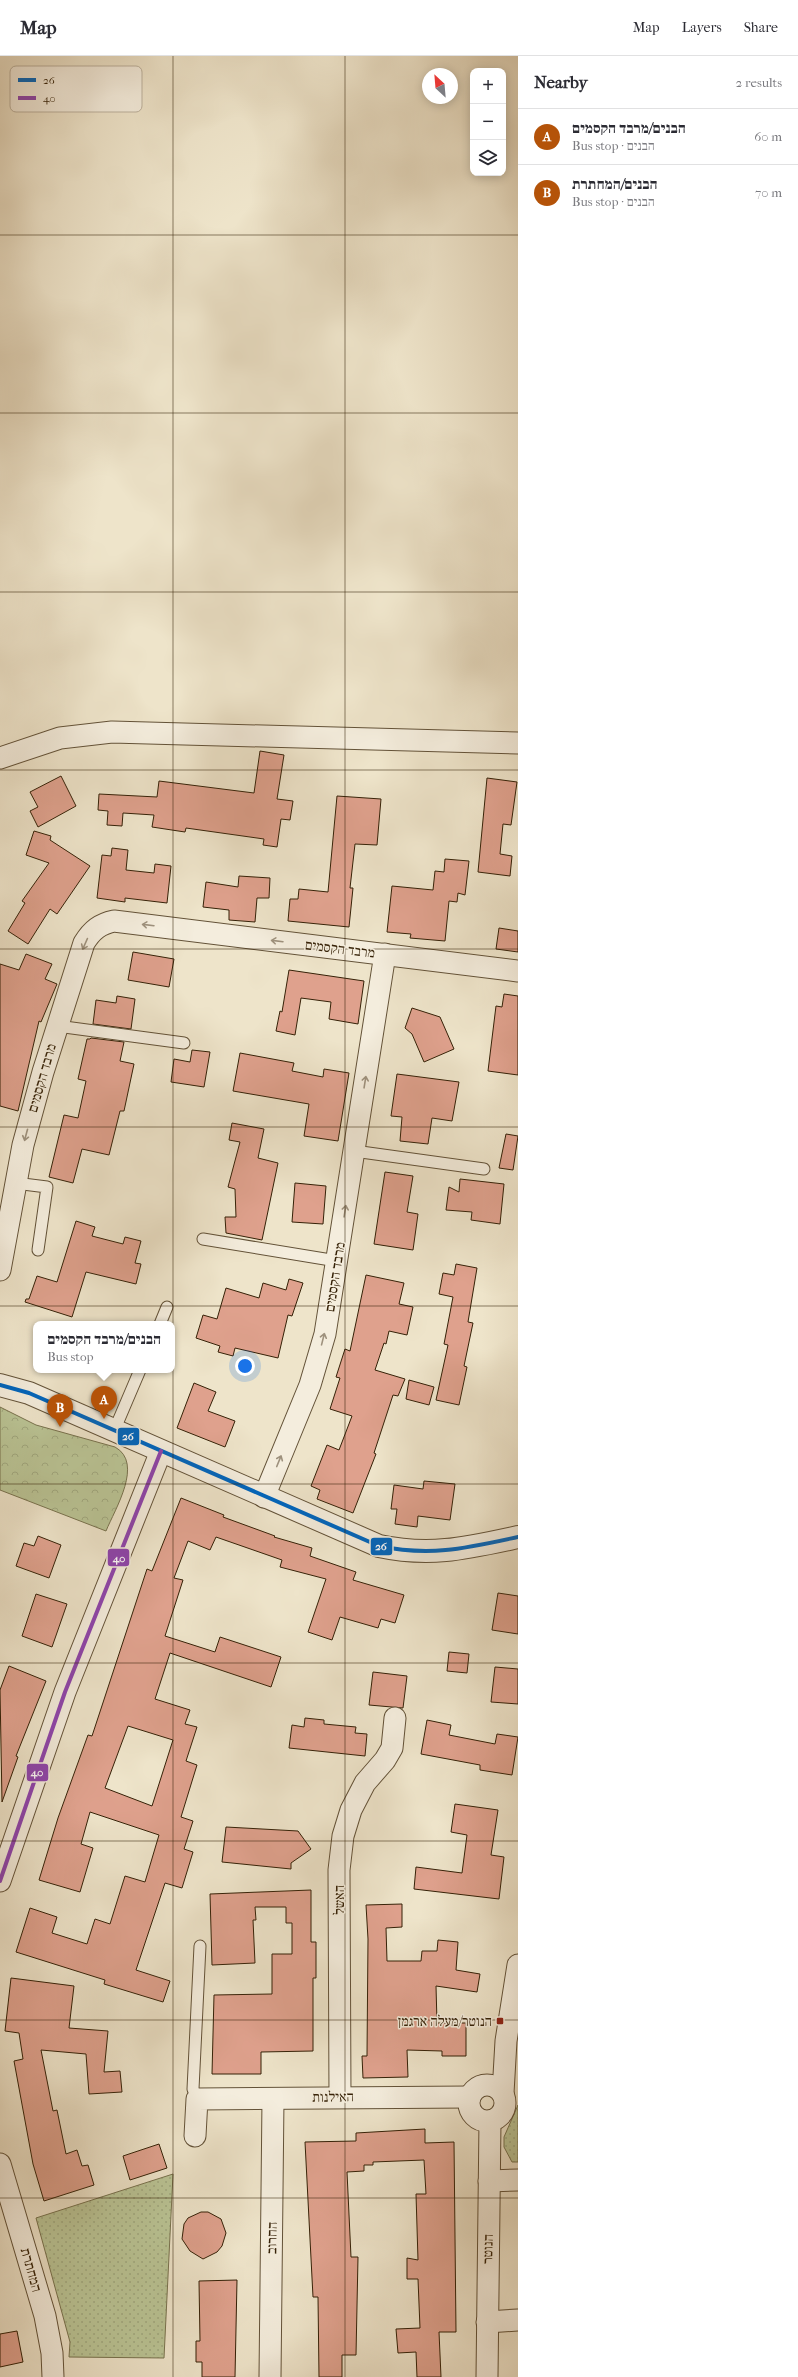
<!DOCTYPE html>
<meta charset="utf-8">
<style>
:root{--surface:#fff;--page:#f2f2f3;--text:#2b2b33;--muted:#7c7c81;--line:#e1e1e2;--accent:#b45309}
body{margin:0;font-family:"IM FELL French Canon","Frank Ruhl Libre",serif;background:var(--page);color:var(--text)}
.controls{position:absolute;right:12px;top:12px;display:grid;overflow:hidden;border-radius:8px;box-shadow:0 2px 10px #0003}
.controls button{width:36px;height:36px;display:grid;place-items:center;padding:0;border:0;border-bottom:1px solid var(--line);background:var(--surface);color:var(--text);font:20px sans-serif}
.compass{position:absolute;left:422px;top:12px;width:36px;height:36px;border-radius:50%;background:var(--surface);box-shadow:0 2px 10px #0003;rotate:334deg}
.you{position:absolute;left:245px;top:1310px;width:14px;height:14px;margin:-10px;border:3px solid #fff;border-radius:50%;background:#1a73e8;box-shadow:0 0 0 6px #1a73e833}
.badge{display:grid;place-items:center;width:26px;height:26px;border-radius:50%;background:var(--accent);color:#fff;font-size:13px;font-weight:700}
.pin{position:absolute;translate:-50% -33px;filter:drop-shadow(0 1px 2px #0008)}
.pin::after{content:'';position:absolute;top:21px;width:14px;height:12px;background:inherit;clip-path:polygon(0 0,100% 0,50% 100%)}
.popup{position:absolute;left:33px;top:1265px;width:142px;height:52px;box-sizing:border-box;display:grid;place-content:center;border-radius:8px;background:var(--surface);filter:drop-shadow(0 1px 3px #0005);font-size:13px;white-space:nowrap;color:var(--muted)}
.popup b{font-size:15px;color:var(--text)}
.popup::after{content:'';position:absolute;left:50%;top:100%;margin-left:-8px;border:8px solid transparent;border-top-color:var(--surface)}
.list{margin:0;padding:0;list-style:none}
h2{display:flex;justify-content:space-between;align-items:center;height:52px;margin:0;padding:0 16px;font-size:17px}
h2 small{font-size:13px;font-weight:400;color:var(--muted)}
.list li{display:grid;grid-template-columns:26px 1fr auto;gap:12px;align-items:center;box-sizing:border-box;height:56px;padding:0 16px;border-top:1px solid var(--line)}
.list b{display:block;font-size:15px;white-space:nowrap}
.list p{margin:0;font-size:13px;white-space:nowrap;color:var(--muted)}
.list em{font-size:13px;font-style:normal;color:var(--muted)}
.icon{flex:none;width:22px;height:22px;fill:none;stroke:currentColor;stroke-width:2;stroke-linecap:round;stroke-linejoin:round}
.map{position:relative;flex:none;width:518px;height:2321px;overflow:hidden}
header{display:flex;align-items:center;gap:24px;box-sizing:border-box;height:56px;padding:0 20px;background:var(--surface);border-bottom:1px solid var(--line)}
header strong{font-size:19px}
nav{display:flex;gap:22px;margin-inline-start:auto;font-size:14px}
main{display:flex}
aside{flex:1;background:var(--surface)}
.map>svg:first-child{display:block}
.grass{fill:url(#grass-dots);stroke:#78724e}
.forest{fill:url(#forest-crowns);stroke:#78724e}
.building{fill:#dfa18d;stroke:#352107;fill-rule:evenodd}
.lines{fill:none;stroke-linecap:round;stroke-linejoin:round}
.service-casing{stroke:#635238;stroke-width:13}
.minor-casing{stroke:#635238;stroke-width:23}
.tertiary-casing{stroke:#635238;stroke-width:24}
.service{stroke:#f4eddd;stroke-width:11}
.minor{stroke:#f4eddd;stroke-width:21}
.tertiary{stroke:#f4eddd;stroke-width:22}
.bus-1-casing{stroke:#f4eddd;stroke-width:7}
.bus-2-casing{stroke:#f4eddd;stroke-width:7}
.bus-1{stroke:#0065bd;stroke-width:4}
.bus-2{stroke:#8e44ad;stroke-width:4}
.oneway{stroke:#9e917d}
.grid{fill:none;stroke:#352107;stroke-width:1;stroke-opacity:0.55}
.poi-dot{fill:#8f2418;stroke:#f4eddd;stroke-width:1.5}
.labels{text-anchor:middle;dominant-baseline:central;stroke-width:3;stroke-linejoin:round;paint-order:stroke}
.street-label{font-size:14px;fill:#352107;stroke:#f4eddd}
.poi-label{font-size:14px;fill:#352107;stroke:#f4eddd;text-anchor:end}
.key{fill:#f4eddd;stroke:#bbb09d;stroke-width:1}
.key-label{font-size:11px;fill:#352107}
.line-badge{stroke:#f4eddd;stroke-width:1.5}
.badge-label{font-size:11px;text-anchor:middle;font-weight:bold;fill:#fff}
</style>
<header>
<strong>Map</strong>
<nav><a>Map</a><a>Layers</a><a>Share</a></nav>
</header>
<main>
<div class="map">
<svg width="518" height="2321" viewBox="0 0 518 2321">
<defs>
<pattern id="grass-dots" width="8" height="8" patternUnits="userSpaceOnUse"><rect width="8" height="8" fill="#bac495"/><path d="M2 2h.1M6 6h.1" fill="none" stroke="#a0a87f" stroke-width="1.8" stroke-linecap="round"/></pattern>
<pattern id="forest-crowns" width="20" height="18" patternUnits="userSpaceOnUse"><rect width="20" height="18" fill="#bac495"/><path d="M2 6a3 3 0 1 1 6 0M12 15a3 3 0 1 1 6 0" fill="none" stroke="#a0a87f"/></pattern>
</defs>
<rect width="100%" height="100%" fill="#eee4ca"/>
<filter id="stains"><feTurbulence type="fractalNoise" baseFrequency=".005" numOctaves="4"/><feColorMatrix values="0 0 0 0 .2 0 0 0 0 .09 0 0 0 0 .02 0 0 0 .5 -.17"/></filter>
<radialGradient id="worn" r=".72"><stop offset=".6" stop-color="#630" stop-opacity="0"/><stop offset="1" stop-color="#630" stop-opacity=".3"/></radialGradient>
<g class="grass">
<path d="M 518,2049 L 518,2106 L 512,2106 L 504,2091 L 504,2081 Z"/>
<path d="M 173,2118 L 164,2302 L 69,2301 L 70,2286 L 36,2162 Z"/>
</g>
<path class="forest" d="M 0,1351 L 36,1369 L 115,1391 C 144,1407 115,1453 106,1475 L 0,1434 Z"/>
<g class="building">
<path d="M 260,695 L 284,699 L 277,743 L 293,745 L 290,764 L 281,763 L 277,791 L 263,789 L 264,783 L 186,772 L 185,776 L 152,771 L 154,759 L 123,757 L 122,770 L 107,769 L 108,755 L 98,754 L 99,738 L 157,741 L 159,725 L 254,737 Z"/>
<path d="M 61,720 L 76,750 L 38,771 L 30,755 L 38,751 L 30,736 Z"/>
<path d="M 487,722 L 517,726 L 511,769 L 503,768 L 500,798 L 512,800 L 510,820 L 478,816 Z"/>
<path d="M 337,740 L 381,743 L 377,789 L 355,788 L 350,832 L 353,832 L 349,871 L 288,865 L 290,843 L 298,843 L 299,833 L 328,836 Z"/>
<path d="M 34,775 L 51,780 L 50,784 L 90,810 L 57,858 L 50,853 L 28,888 L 8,875 L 25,847 L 22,845 L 49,807 L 26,799 Z"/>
<path d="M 112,792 L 128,794 L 126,814 L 154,817 L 155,808 L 171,810 L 167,847 L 125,842 L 125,846 L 97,842 L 102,799 L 111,800 Z"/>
<path d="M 445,803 L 469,805 L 465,839 L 458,837 L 457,846 L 449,845 L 445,885 L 410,882 L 411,878 L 387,876 L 392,830 L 433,834 L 435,815 L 444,816 Z"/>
<path d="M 239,820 L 270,822 L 269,842 L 257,842 L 255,866 L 229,864 L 229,854 L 203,851 L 206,826 L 238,831 Z"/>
<path d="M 499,872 L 518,875 L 518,896 L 496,893 Z"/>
<path d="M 133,896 L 174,903 L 169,931 L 128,924 Z"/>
<path d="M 26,898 L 52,908 L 45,923 L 57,928 L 41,966 L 39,965 L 18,1055 L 0,1050 L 0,908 L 19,914 Z"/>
<path d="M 289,914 L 364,925 L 358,968 L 329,963 L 331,946 L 301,942 L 295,979 L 276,975 L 280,955 L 282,956 Z"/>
<path d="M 504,938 L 518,940 L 518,1019 L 488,1015 L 496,950 L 502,951 Z"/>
<path d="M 117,940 L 135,943 L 131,973 L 93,968 L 96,944 L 116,947 Z"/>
<path d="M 412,952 L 440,961 L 454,993 L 424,1006 L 412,978 L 405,972 Z"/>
<path d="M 91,982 L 124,986 L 120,1005 L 134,1008 L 124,1055 L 120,1055 L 109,1099 L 82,1093 L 73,1127 L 49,1121 L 64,1059 L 78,1062 L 86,1025 L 78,1023 L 87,983 L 90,983 Z"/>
<path d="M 192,994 L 210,996 L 204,1031 L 171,1026 L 174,1003 L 190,1006 Z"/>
<path d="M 240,997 L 294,1007 L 292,1015 L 323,1021 L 324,1013 L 349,1017 L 338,1085 L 304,1080 L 309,1048 L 233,1035 Z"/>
<path d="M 397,1018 L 459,1026 L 452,1065 L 432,1062 L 428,1088 L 400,1085 L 402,1061 L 391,1060 Z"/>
<path d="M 232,1067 L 264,1073 L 258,1102 L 278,1107 L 262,1184 L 226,1177 L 225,1161 L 236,1161 L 235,1133 L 228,1131 L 240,1086 L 229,1084 Z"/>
<path d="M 506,1078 L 518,1080 L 513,1114 L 499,1112 Z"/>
<path d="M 385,1116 L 413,1120 L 407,1156 L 418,1158 L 413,1194 L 374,1188 Z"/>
<path d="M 460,1123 L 504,1128 L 500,1168 L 471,1164 L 472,1156 L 446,1154 L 449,1131 L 459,1136 Z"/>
<path d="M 295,1127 L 326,1130 L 323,1168 L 292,1166 Z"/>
<path d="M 76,1165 L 95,1171 L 92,1180 L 123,1188 L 125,1181 L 141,1185 L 135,1207 L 141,1208 L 136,1228 L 86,1216 L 72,1261 L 25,1246 L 26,1243 L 29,1243 L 37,1220 L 57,1226 Z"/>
<path d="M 456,1208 L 477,1212 L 468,1266 L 473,1267 L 464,1310 L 467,1311 L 459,1349 L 436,1344 L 448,1289 L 444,1288 L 453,1241 L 439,1238 L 443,1217 L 454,1219 Z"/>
<path d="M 366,1219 L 404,1227 L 399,1248 L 413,1251 L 407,1279 L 389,1275 L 386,1288 L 384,1287 L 375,1314 L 405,1323 L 398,1340 L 393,1339 L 374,1397 L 376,1398 L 353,1457 L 317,1443 L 320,1434 L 311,1430 L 327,1389 L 339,1394 L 352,1360 L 330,1353 L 340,1322 L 336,1321 L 345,1293 L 350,1295 Z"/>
<path d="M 289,1223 L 303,1227 L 292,1260 L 288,1259 L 278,1302 L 235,1292 L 233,1300 L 218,1296 L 220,1290 L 196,1282 L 203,1259 L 217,1263 L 226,1232 L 259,1242 L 263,1227 L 286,1234 Z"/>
<path d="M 409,1324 L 434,1331 L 429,1349 L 406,1343 Z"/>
<path d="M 194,1327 L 216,1336 L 208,1355 L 235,1365 L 225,1391 L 177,1372 Z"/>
<path d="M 424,1425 L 455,1428 L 450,1464 L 418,1460 L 417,1471 L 395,1468 L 397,1453 L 391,1453 L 394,1429 L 423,1433 Z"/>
<path d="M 181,1442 L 224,1459 L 223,1461 L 275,1480 L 274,1481 L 312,1492 L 310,1500 L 356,1516 L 353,1524 L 404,1539 L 395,1567 L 381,1563 L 378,1572 L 340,1561 L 332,1584 L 308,1576 L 326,1523 L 280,1511 L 282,1504 L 216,1481 L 210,1494 L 188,1485 L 174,1522 L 183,1524 L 165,1580 L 215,1596 L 220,1581 L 281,1601 L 271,1631 L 170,1597 L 155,1643 L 190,1654 L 185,1668 L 197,1671 L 186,1705 L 197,1709 L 181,1761 L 193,1765 L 184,1793 L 193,1796 L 182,1832 L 165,1827 L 136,1914 L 170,1925 L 163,1946 L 104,1928 L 105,1924 L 16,1896 L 30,1852 L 57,1861 L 52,1877 L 87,1888 L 95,1863 L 110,1868 L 125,1820 L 145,1826 L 159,1779 L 90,1756 L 81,1788 L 93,1792 L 80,1836 L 39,1824 L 58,1762 L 88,1679 L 92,1680 L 147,1513 L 152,1515 ZM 128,1670 L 173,1684 L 152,1750 L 105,1732 Z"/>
<path d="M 38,1480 L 61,1489 L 49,1522 L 16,1510 L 24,1487 L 34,1490 Z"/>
<path d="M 498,1537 L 518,1540 L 518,1578 L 492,1574 Z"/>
<path d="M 36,1538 L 67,1548 L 52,1591 L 22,1580 Z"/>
<path d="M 449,1596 L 469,1598 L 467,1617 L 447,1615 Z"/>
<path d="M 9,1610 L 46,1625 L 16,1700 L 18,1701 L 2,1746 L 0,1634 Z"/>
<path d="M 495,1611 L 518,1613 L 518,1648 L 491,1646 Z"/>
<path d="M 373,1616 L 407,1620 L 403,1652 L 369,1649 Z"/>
<path d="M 305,1662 L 324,1664 L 324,1668 L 356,1671 L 355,1677 L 367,1678 L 365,1700 L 289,1692 L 292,1669 L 304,1671 Z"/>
<path d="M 427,1664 L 451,1669 L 449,1679 L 495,1688 L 497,1678 L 518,1681 L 512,1719 L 480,1714 L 480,1709 L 421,1698 Z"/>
<path d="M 455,1748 L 498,1754 L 491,1799 L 504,1801 L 499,1843 L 414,1833 L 416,1811 L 462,1817 L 467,1779 L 451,1776 Z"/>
<path d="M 226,1771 L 298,1775 L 311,1793 L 291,1807 L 291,1813 L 222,1806 Z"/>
<path d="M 311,1834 L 311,1886 L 316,1886 L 316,1922 L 313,1922 L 313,1995 L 261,1996 L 261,2018 L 212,2018 L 214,1939 L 272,1938 L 272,1898 L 292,1898 L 292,1867 L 286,1867 L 286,1851 L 255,1851 L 256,1864 L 253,1864 L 255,1907 L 212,1909 L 210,1838 Z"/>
<path d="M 402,1848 L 402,1871 L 386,1872 L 387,1905 L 421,1905 L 422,1895 L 437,1895 L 438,1884 L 458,1886 L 456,1914 L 480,1918 L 477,1936 L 436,1930 L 437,1967 L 466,1967 L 466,2000 L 442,2000 L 442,1995 L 407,1994 L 408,2021 L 363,2022 L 362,2000 L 367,2000 L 368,1883 L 366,1849 Z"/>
<path d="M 11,1922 L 74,1930 L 69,1972 L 108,1975 L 104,2016 L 120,2015 L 122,2036 L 89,2038 L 86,1998 L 41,1994 L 53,2055 L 57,2054 L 66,2098 L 77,2094 L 82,2110 L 88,2109 L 94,2129 L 44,2145 L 33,2108 L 14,2005 L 23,2003 L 19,1977 L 5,1975 Z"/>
<path d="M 425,2073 L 425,2087 L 454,2086 L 456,2276 L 439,2276 L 441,2321 L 417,2321 L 416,2296 L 398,2297 L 396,2273 L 420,2272 L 418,2223 L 407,2223 L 407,2202 L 418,2204 L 416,2138 L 426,2138 L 424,2104 L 373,2106 L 373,2109 L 364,2109 L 364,2115 L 347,2116 L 351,2201 L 358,2201 L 356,2299 L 342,2299 L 342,2321 L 319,2321 L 318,2241 L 313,2241 L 305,2086 L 356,2085 L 356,2077 Z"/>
<path d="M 159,2088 L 167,2112 L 130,2124 L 123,2100 Z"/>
<path d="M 201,2156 L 208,2156 L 221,2163 L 226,2177 L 222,2190 L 217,2196 L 203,2203 L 190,2195 L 182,2183 L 184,2168 L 188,2162 Z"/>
<path d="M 237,2224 L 235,2321 L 202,2321 L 202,2306 L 196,2306 L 196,2285 L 200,2285 L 199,2225 Z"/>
<path d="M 17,2275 L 23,2306 L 0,2311 L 0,2278 Z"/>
</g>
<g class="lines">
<defs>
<g id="service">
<path d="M 57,970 L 184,987"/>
<path d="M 354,1095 L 484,1113"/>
<path d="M 15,1127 L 47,1131 L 38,1194"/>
<path d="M 203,1183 L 337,1205"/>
<path d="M 160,1268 L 167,1251"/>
<path d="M 114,1375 L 140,1314"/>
<path d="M 197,2043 L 193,2033 L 200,1890"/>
</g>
<g id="minor">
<path d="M 0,702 L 60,682 L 112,676 L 518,687"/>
<path d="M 0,1214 L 23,1089 L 43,1016 L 84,887 C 92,874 100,868 114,865 L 518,915"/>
<path d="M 264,1441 L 310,1329 L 325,1278 L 385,898"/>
<path d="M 0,1825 L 65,1636 L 161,1395"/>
<circle cx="487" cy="2047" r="18"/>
<path d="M 503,2037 L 506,1985 L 518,1909"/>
<path d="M 340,2041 L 339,1814 L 343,1780 L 351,1754 L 365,1727 L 385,1704 L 392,1692 L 395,1662"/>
<path d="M 195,2080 L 197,2043 L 470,2041"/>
<path d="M 0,2108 L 45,2260 L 52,2297 L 53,2321"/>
<path d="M 489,2125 L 518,2124"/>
<path d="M 487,2266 L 518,2264"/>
<path d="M 270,2321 L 273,2043"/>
<path d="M 487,2321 L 490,2065"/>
</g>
<path id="tertiary" d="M 0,1329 L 29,1337 L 379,1490 C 431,1501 467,1492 518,1481"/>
</defs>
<use href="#service" class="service-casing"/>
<use href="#minor" class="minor-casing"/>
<use href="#tertiary" class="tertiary-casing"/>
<use href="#service" class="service"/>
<use href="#minor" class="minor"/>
<use href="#tertiary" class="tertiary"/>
<defs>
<path id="bus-1" d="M 0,1329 L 29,1337 L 379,1490 C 431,1501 467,1492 518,1481"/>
<path id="bus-2" d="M 0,1825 L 65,1636 L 161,1395"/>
</defs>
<use href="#bus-1" class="bus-1-casing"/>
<use href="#bus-2" class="bus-2-casing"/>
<use href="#bus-1" class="bus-1"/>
<use href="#bus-2" class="bus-2"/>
</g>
<defs><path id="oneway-shaft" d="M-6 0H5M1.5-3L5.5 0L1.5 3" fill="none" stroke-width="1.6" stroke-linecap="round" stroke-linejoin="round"/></defs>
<g class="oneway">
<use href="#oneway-shaft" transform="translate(148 869) rotate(-173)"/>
<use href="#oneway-shaft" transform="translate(277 885) rotate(-173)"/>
<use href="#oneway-shaft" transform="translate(85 888) rotate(114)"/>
<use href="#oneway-shaft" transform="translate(365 1026) rotate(-81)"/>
<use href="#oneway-shaft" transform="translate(26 1079) rotate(105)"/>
<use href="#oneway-shaft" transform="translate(345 1155) rotate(-81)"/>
<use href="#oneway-shaft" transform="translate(323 1283) rotate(-76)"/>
<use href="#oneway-shaft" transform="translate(279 1405) rotate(-68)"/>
</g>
<path class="grid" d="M 173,0 L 173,2321M 345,0 L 345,2321M 0,179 L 518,179M 0,357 L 518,357M 0,536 L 518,536M 0,714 L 518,714M 0,893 L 518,893M 0,1071 L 518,1071M 0,1250 L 518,1250M 0,1428 L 518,1428M 0,1607 L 518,1607M 0,1785 L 518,1785M 0,1964 L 518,1964M 0,2142 L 518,2142"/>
<rect class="poi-dot" x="496" y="1961" width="8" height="8" rx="2"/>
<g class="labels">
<g class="street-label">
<text transform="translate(340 893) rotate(7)">מרבד הקסמים</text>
<text transform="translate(42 1022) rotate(-74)">מרבד הקסמים</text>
<text transform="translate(335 1221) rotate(-81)">מרבד הקסמים</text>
<text transform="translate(339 1844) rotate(-90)">האשל</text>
<text transform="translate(333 2041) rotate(-1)">האילנות</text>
<text transform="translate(272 2182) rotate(-89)">החרוב</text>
<text transform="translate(488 2193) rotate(-89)">הנוטר</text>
<text transform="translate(31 2214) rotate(74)">המחתרת</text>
</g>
<g class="poi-label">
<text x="492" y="1965">הנוטר/מעלה ארגמן</text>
</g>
</g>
<rect x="10" y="10" width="132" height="46" rx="6" class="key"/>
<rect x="18" y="22" width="18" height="4" fill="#0065bd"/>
<rect x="18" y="40" width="18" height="4" fill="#8e44ad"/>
<g class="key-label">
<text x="43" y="28">26</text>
<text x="43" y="46">40</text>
</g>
<g class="line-badge">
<rect x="117" y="1371" width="23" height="19" rx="4" fill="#0065bd"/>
<rect x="370" y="1481" width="23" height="19" rx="4" fill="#0065bd"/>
<rect x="107" y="1492" width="23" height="19" rx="4" fill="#8e44ad"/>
<rect x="26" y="1707" width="23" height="19" rx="4" fill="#8e44ad"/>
</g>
<g class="badge-label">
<text x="128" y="1384">26</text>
<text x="381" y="1494">26</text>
<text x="119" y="1506">40</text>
<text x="37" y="1720">40</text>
</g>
<rect width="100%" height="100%" filter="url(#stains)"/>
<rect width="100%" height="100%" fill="url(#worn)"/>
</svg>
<div class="controls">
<button>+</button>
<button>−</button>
<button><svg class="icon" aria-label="layers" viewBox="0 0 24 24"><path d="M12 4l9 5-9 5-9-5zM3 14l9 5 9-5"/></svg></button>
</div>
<svg class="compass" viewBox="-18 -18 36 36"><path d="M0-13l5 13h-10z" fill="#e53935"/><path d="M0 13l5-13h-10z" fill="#7c7c81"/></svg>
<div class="you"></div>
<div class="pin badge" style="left:104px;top:1363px">A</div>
<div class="popup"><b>הבנים/מרבד הקסמים</b>Bus stop</div>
<div class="pin badge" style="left:60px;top:1371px">B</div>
</div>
<aside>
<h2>Nearby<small>2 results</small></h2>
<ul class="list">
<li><span class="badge">A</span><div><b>הבנים/מרבד הקסמים</b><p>Bus stop · הבנים</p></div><em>60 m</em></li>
<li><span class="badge">B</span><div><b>הבנים/המחתרת</b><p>Bus stop · הבנים</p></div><em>70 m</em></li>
</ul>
</aside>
</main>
